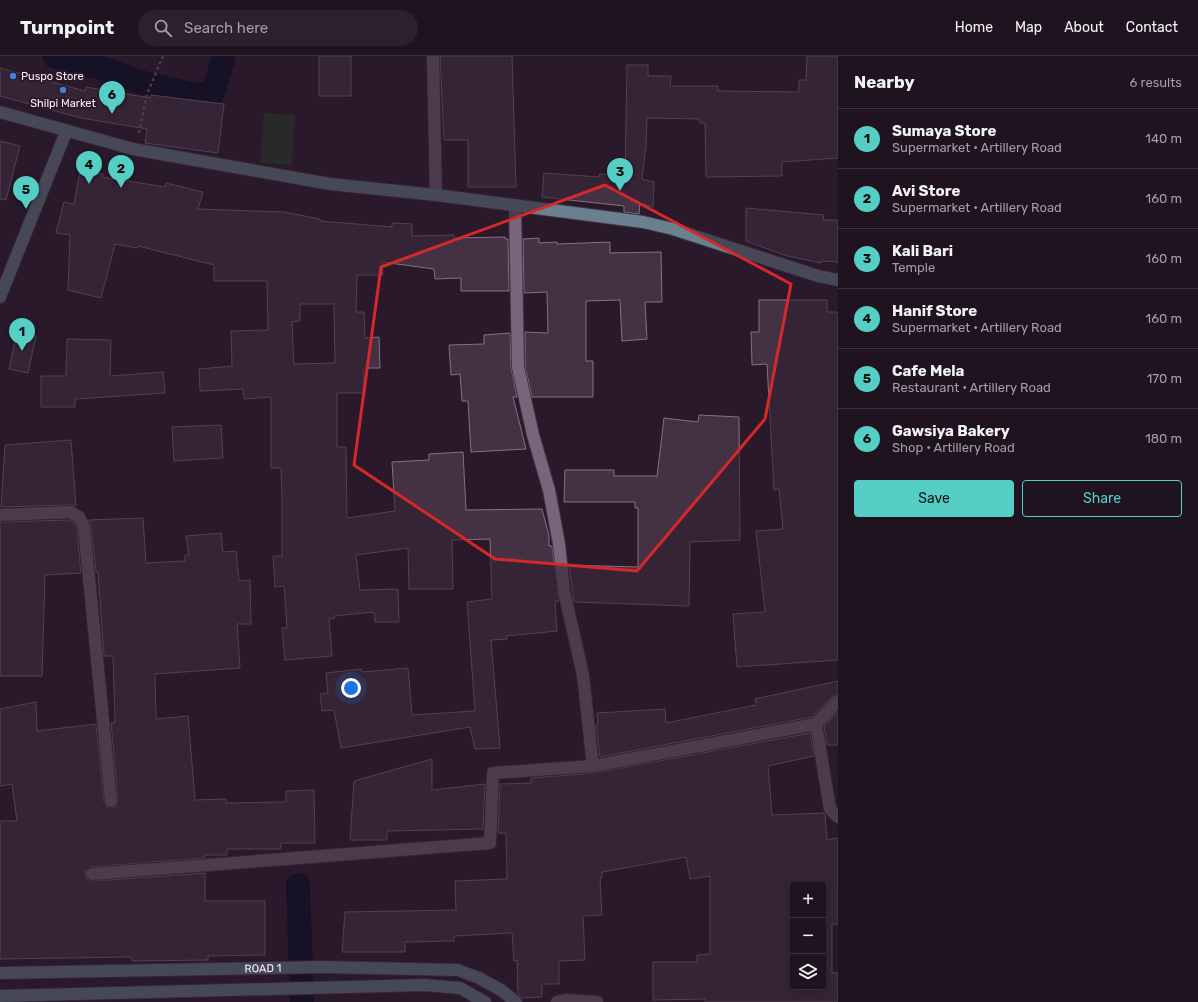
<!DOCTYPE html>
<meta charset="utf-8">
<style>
:root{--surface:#1f1320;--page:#2c202d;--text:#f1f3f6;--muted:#a19ea5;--line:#3c323e;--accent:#55cec6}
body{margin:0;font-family:Rubik,sans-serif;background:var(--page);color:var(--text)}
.controls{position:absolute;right:12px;bottom:12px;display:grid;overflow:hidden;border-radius:4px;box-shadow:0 2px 10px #0003}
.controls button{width:36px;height:36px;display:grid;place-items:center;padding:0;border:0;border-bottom:1px solid var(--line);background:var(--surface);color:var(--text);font:20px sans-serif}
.you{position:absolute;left:351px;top:632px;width:14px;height:14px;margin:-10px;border:3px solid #fff;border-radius:50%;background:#1a73e8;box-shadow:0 0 0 6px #1a73e833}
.badge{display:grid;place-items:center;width:26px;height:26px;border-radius:50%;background:var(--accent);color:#111;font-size:13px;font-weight:700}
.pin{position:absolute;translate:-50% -33px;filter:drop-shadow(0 1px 2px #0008)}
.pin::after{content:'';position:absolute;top:21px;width:14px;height:12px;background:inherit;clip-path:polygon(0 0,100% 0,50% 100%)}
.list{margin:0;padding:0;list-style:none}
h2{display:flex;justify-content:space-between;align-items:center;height:52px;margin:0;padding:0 16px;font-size:17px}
h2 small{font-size:13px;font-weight:400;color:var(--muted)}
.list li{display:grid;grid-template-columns:26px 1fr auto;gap:12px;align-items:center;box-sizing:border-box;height:60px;padding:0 16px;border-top:1px solid var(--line)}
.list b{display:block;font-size:15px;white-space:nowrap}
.list p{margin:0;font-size:13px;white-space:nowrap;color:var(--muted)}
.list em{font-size:13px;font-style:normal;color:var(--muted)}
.actions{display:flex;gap:8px;padding:12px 16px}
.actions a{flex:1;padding:9px 0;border:1px solid var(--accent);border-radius:4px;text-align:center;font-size:14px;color:var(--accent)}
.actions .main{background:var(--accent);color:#111}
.icon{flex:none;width:22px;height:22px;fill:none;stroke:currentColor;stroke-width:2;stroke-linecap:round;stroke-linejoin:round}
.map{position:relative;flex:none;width:838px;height:946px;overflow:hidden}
header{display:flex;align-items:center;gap:24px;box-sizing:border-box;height:56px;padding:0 20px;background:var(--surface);border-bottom:1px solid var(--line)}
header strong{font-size:19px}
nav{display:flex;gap:22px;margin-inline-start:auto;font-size:14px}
.search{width:280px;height:36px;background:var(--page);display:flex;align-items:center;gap:10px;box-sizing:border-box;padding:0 14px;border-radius:22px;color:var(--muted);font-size:15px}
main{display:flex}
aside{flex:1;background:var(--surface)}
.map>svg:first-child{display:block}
.green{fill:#263e29}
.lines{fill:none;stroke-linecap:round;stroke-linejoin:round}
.canal{stroke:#000821;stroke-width:24}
.building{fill:#443244;stroke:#847084;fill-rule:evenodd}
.street-casing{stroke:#403341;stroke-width:14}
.secondary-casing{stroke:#403341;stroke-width:14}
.path{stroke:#726473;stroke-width:2.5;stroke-dasharray:3 3;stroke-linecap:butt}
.street{stroke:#786579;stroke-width:12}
.secondary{stroke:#69808e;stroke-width:12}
.marked{fill:none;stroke:#d62828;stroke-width:3;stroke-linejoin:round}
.shop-dot{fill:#3f7fe0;stroke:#29192a;stroke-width:1.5}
.labels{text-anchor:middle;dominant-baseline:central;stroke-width:4;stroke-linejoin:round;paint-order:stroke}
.poi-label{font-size:11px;fill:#fbeffb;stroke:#29192a;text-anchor:start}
.street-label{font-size:11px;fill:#fbeffb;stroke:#29192a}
</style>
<header>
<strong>Turnpoint</strong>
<div class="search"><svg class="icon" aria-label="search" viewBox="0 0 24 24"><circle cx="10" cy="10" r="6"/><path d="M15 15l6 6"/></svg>Search here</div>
<nav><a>Home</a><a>Map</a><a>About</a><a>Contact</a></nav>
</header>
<main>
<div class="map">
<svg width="838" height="946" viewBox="0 0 838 946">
<rect width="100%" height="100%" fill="#29192a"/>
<path class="green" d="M 264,57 L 295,59 L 292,109 L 260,107 Z"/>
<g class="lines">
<g class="canal">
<path d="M 54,0 L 108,14 L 140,26 L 194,39 L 213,37 L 224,0"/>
<path d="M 298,829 L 302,946"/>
</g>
</g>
<g class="building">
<rect x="319" y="0" width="32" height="40"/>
<path d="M 440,0 L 512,0 L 516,131 L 468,131 L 468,84 L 444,84 Z"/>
<path d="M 807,0 L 838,0 L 838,102 L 782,106 L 782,120 L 706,121 L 705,67 L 700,67 L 700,63 L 647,62 L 646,90 L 642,123 L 654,126 L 653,151 L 640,147 L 639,158 L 624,156 L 624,150 L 542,141 L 544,117 L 599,121 L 600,118 L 625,120 L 627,9 L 648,9 L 648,20 L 671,20 L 670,30 L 718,30 L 718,35 L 799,36 L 799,24 L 806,24 Z"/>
<path d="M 0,12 L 85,35 L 86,31 L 150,42 L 151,39 L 224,48 L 218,97 L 145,87 L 147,73 L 81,62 L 0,40 Z"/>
<path d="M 0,85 L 20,90 L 6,144 L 0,143 Z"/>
<path d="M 80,115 L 103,118 L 103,121 L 165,131 L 166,127 L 203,136 L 198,153 L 284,156 L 320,163 L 320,165 L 392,171 L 392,167 L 412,168 L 412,180 L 454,179 L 454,182 L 505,181 L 505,183 L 508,183 L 509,235 L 461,235 L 461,222 L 435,223 L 434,213 L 382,206 L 382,219 L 357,219 L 356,256 L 364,256 L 365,282 L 379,281 L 380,312 L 364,312 L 364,337 L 337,337 L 337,391 L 346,391 L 347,462 L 395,455 L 392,406 L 429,404 L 429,398 L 463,396 L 466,454 L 542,453 L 549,480 L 549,490 L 552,490 L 559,545 L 555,545 L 557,575 L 507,580 L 507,583 L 491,584 L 500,692 L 475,693 L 470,671 L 341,692 L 334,654 L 322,655 L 320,638 L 328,637 L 326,617 L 361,613 L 362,616 L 408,612 L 412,659 L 475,655 L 467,546 L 492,543 L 490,483 L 452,484 L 453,533 L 409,533 L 408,492 L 356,499 L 360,534 L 398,533 L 399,566 L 375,566 L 374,556 L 334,560 L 335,562 L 329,563 L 332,600 L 285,604 L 282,572 L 287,572 L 284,530 L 275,531 L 273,500 L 282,500 L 282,443 L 281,412 L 271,412 L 271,341 L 244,343 L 243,333 L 200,335 L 199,313 L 232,310 L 231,275 L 268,274 L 267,225 L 214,225 L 214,209 L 138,190 L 137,192 L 115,188 L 101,242 L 68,234 L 70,179 L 56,177 L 64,146 L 74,148 ZM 300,248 L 334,248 L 335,307 L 294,308 L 292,266 L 300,265 Z"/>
<path d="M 746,152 L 824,159 L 823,164 L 838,164 L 838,206 L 822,205 L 821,207 L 787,200 L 746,185 Z"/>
<path d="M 539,182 L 539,187 L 557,186 L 557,188 L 610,186 L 610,197 L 661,196 L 662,246 L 645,246 L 647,283 L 622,285 L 620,244 L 586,245 L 586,305 L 593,305 L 593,341 L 532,341 L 525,310 L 525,276 L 548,277 L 547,236 L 524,237 L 523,183 Z"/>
<path d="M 759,244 L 827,244 L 827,256 L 838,256 L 838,604 L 737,611 L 733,558 L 765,556 L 756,475 L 783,473 L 779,433 L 774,434 L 767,308 L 752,309 L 751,276 L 759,276 Z"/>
<path d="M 17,276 L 36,280 L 28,317 L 9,313 Z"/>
<path d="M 510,277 L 511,311 L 517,341 L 513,341 L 526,393 L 471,396 L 468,345 L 462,345 L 460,318 L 451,319 L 449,289 L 484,288 L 484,279 Z"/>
<path d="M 67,283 L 111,284 L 110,320 L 163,316 L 165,337 L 75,343 L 75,351 L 41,351 L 41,320 L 66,320 Z"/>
<path d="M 699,359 L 739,361 L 740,484 L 690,486 L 689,550 L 574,546 L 569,509 L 638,511 L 638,452 L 635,452 L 635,446 L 564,446 L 565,414 L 614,414 L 614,420 L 657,420 L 664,362 L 698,366 Z"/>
<path d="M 221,369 L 223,402 L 174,405 L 172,371 Z"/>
<path d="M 71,384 L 76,450 L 70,449 L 1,451 L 5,389 Z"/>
<path d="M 143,462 L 146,507 L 185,505 L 185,499 L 189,499 L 186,480 L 221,477 L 223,496 L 236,495 L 239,525 L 250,524 L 251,568 L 237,568 L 240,612 L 155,618 L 156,663 L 188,660 L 195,744 L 226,743 L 226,747 L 286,746 L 286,735 L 314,734 L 315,787 L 281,787 L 281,793 L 227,793 L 227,799 L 204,799 L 205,802 L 91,811 L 85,815 L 86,823 L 93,825 L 205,817 L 205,845 L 265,845 L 265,899 L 208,900 L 208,904 L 132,905 L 131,901 L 0,903 L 0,765 L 17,765 L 12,728 L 0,730 L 0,653 L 36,646 L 37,675 L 96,668 L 104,746 L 108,752 L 116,751 L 118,744 L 111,667 L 115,666 L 113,600 L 104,600 L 98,516 L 96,516 L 91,470 L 89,464 Z"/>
<path d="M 68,464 L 73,466 L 77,473 L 81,517 L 45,519 L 42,620 L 0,620 L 0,466 Z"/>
<path d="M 838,625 L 838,638 L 833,640 L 812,661 L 600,701 L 596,669 L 598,669 L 597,657 L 665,653 L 666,667 L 756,649 L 755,643 Z"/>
<path d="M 838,656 L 838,689 L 827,689 L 824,670 Z"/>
<path d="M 810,677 L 814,700 L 768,710 L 772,759 L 824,757 L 825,759 L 827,784 L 838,782 L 838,868 L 832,868 L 832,917 L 838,917 L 838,946 L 705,946 L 705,943 L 653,944 L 653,906 L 697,906 L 697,899 L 710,898 L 710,820 L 690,823 L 686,801 L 602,816 L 602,822 L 600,822 L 602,859 L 583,860 L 585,904 L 559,905 L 559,928 L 542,928 L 542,941 L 522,942 L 518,938 L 517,904 L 514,905 L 512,877 L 454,880 L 454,885 L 405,886 L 405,896 L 342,896 L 345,856 L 456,854 L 455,825 L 507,823 L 506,777 L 498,777 L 500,728 L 531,727 L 531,722 L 594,717 ZM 793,829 L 823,829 L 823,931 L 793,931 Z"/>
<path d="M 432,703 L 432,734 L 485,728 L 483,773 L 387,775 L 387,784 L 350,784 L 354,725 Z"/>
</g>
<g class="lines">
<defs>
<g id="street">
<path d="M 433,0 L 436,139"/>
<path d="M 515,149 L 518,311 L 533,379 L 549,434 L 559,488 L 564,535 L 583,619 L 593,710"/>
<path d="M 0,459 L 70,456 L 79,461 L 84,471 L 111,745"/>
<path d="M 816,668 L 830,753 L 838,761"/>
<path d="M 92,818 L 490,787 L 493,717 L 593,710 L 816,668 L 838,645"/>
<path d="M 557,946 L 565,944 L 597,946"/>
</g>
<g id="secondary">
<path d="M 0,56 L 133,93 L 330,128 L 436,139 L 643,166 L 673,173 L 818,220 L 838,224"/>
<path d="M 0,241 L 66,76"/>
<path id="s1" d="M 0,917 L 322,911 L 458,914 L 479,922 L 501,934 L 516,946"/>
<path d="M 0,940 L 424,929 L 460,932 L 485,946"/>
</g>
</defs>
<use href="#street" class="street-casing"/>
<use href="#secondary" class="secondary-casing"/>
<path class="path" d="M 139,77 L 147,38 L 163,0"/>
<use href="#street" class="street"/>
<use href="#secondary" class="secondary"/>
</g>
<path d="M0 0H838V946H0ZM 605,129 L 791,228 L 765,363 L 637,515 L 495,503 L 354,409 L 381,211 Z" fill="#29192a" fill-opacity=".55" fill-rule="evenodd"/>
<path class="marked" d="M 605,129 L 791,228 L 765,363 L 637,515 L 495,503 L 354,409 L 381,211 Z"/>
<g class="shop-dot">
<circle cx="13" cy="20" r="4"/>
<circle cx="63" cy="34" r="4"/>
</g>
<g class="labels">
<g class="poi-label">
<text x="21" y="20">Puspo Store</text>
<text x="63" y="47" text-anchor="middle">Shilpi Market</text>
</g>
<g class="street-label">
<text stroke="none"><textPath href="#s1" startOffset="263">ROAD 1</textPath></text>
</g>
</g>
</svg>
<div class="controls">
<button>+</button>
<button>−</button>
<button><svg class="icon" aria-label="layers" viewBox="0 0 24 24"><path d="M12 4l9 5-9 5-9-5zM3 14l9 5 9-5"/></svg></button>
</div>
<div class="you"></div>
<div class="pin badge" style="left:22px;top:295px">1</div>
<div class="pin badge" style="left:121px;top:132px">2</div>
<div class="pin badge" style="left:620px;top:135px">3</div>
<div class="pin badge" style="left:89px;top:128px">4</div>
<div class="pin badge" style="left:26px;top:153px">5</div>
<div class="pin badge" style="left:112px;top:58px">6</div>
</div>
<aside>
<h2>Nearby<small>6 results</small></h2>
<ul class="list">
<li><span class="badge">1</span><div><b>Sumaya Store</b><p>Supermarket · Artillery Road</p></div><em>140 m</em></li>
<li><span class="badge">2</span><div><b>Avi Store</b><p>Supermarket · Artillery Road</p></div><em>160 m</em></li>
<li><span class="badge">3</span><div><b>Kali Bari</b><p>Temple</p></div><em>160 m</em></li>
<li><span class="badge">4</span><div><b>Hanif Store</b><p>Supermarket · Artillery Road</p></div><em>160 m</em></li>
<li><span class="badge">5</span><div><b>Cafe Mela</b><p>Restaurant · Artillery Road</p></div><em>170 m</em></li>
<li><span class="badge">6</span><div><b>Gawsiya Bakery</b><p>Shop · Artillery Road</p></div><em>180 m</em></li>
</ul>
<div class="actions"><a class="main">Save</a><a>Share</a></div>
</aside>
</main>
